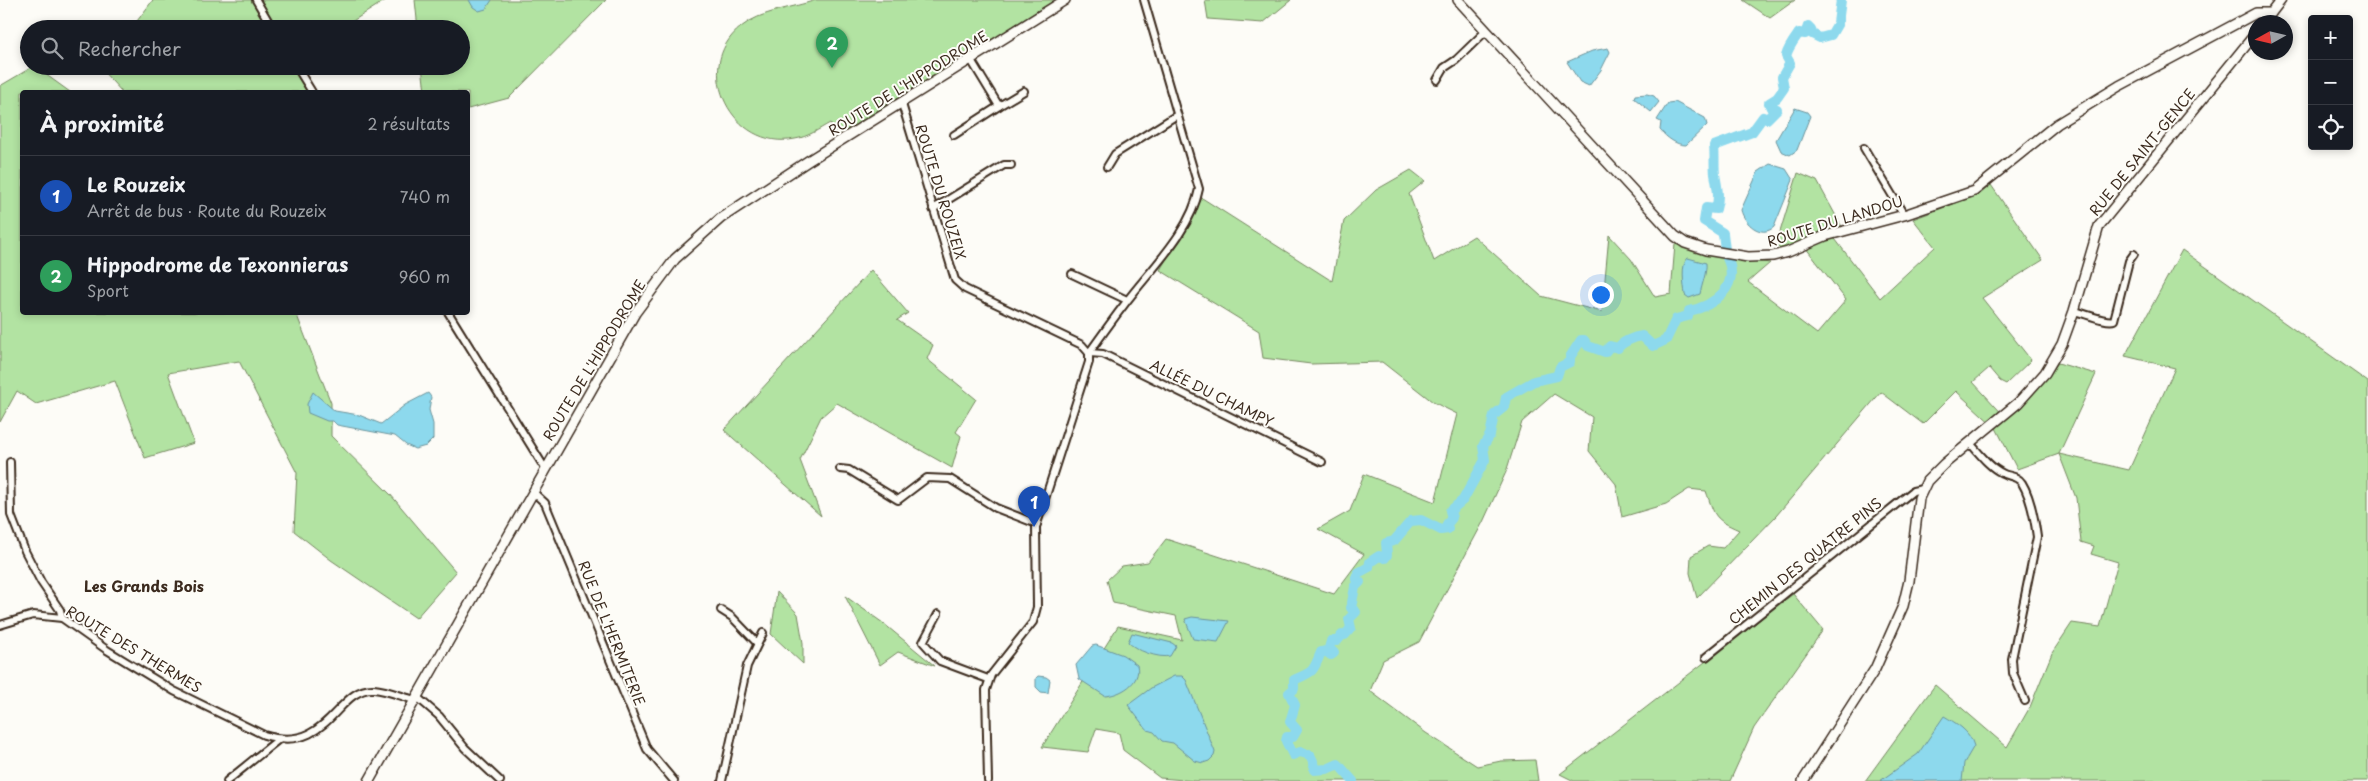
<!DOCTYPE html>
<html lang="fr">
<meta charset="utf-8">
<style>
:root{--surface:#171b24;--page:#20242c;--text:#f1f3f6;--muted:#9ea1a6;--line:#363941;--accent:#db2777}
body{margin:0;font-family:"Playpen Sans",sans-serif;background:var(--page);color:var(--text)}
.controls{position:absolute;right:15px;top:15px;display:grid;overflow:hidden;border-radius:5px;box-shadow:0 2px 8px #0003}
.controls button{width:45px;height:45px;display:grid;place-items:center;padding:0;border:0;border-bottom:1px solid var(--line);background:var(--surface);color:var(--text);font:25px sans-serif}
.compass{position:absolute;left:2248px;top:15px;width:45px;height:45px;border-radius:50%;background:var(--surface);box-shadow:0 2px 8px #0003;rotate:262deg}
.you{position:absolute;left:1600px;top:294px;width:18px;height:18px;margin:-12px;border:4px solid #fff;border-radius:50%;background:#1a73e8;box-shadow:0 0 0 8px #1a73e833}
.badge{display:grid;place-items:center;width:32px;height:32px;border-radius:50%;background:var(--accent);color:#fff;font-size:16px;font-weight:700}
.pin{position:absolute;translate:-50% -41px;filter:drop-shadow(0 1px 2px #0008)}
.pin::after{content:'';position:absolute;top:26px;width:18px;height:15px;background:inherit;clip-path:polygon(0 0,100% 0,50% 100%)}
.list{margin:0;padding:0;list-style:none}
h2{display:flex;justify-content:space-between;align-items:center;height:65px;margin:0;padding:0 20px;font-size:21px}
h2 small{font-size:16px;font-weight:400;color:var(--muted)}
.list li{display:grid;grid-template-columns:32px 1fr auto;gap:15px;align-items:center;box-sizing:border-box;height:80px;padding:0 20px;border-top:1px solid var(--line)}
.list b{display:block;font-size:19px;white-space:nowrap}
.list p{margin:0;font-size:16px;white-space:nowrap;color:var(--muted)}
.list em{font-size:16px;font-style:normal;color:var(--muted)}
.icon{flex:none;width:28px;height:28px;fill:none;stroke:currentColor;stroke-width:2;stroke-linecap:round;stroke-linejoin:round}
.map{position:relative;flex:none;width:2368px;height:781px;overflow:hidden}
.search{position:absolute;background:var(--surface);box-shadow:0 2px 8px #0003;left:20px;top:20px;width:450px;height:55px;display:flex;align-items:center;gap:12px;box-sizing:border-box;padding:0 18px;border-radius:28px;color:var(--muted);font-size:19px}
.panel{position:absolute;background:var(--surface);box-shadow:0 2px 8px #0003;left:20px;top:90px;width:450px;height:225px;border-radius:5px}
.map>svg:first-child{display:block}
.green{fill:#b2e3a2;stroke:#768660}
.water{fill:#8dd9ed;stroke:#6c939a}
.lines{fill:none;stroke-linecap:round;stroke-linejoin:round}
.river{stroke:#8dd9ed;stroke-width:10}
.minor-casing{stroke:#3b2a1e;stroke-width:10}
.tertiary-casing{stroke:#3b2a1e;stroke-width:12}
.secondary-casing{stroke:#3b2a1e;stroke-width:12}
.minor{stroke:#fdfcf7;stroke-width:6}
.tertiary{stroke:#fdfcf7;stroke-width:9}
.secondary{stroke:#fdfcf7;stroke-width:9}
.labels{text-anchor:middle;dominant-baseline:central;stroke-width:4;stroke-linejoin:round;paint-order:stroke}
.street-label{font-size:14px;fill:#3b2a1e;stroke:#fdfcf7}
.neighbourhood-label{font-size:15px;font-weight:bold;fill:#3b2a1e;stroke:#fdfcf7}
</style>
<div class="map">
<svg width="2368" height="781" viewBox="0 0 2368 781">
<rect width="100%" height="100%" fill="#fdfcf7"/>
<filter id="ink" filterUnits="userSpaceOnUse"><feTurbulence type="fractalNoise" baseFrequency=".02" numOctaves="2"/><feDisplacementMap in="SourceGraphic" scale="10" xChannelSelector="R" yChannelSelector="G"/><feConvolveMatrix kernelMatrix="1 2 1 2 8 2 1 2 1" color-interpolation-filters="sRGB"/></filter>
<g filter="url(#ink)">
<g class="green">
<path d="M 153,0 L 386,0 L 340,29 L 131,29 Z"/>
<path d="M 415,0 L 606,0 L 509,98 L 468,109 L 468,92 L 425,92 L 422,66 L 461,66 L 461,29 L 418,29 Z"/>
<path d="M 816,0 L 1055,0 L 837,136 L 830,123 C 819,129 808,137 795,139 C 733,152 690,67 741,27 C 760,11 793,8 816,0 Z"/>
<path d="M 1205,0 L 1291,0 L 1263,23 L 1208,19 Z"/>
<path d="M 1743,0 L 1795,0 L 1770,18 Z"/>
<path d="M 34,66 L 70,92 L 22,92 L 22,312 L 296,313 L 331,403 L 331,436 L 390,494 L 456,572 L 416,618 L 331,560 L 294,531 L 297,473 L 239,361 L 168,373 L 194,443 L 145,458 L 115,381 L 36,404 L 17,391 L 0,422 L 0,86 Z"/>
<path d="M 103,66 L 296,66 L 311,92 L 122,92 L 101,69 Z"/>
<path d="M 1411,170 L 1425,181 L 1409,194 L 1434,261 L 1474,236 L 1541,296 L 1602,312 L 1609,235 L 1631,259 L 1655,297 L 1671,294 L 1675,244 L 1706,255 L 1770,263 L 1748,282 L 1817,334 L 1846,300 L 1802,243 L 1782,249 L 1776,245 L 1798,173 L 1817,181 L 1842,227 L 1829,231 L 1880,298 L 1935,247 L 1913,219 L 1980,194 L 1991,185 L 2043,260 L 1982,298 L 2031,360 L 2006,384 L 2000,381 L 1989,368 L 1973,382 L 2006,418 L 2040,386 L 2058,363 L 2096,374 L 2059,454 L 2129,470 L 2175,368 L 2125,356 L 2182,250 L 2368,382 L 2368,781 L 1865,781 L 1935,685 L 2007,747 L 2030,707 L 2052,653 L 2072,623 L 2100,627 L 2118,562 L 2091,554 L 2094,546 L 2081,542 L 2076,498 L 2059,454 L 2017,469 L 1996,428 L 1956,391 L 1923,424 L 1881,392 L 1776,516 L 1697,598 L 1690,573 L 1691,556 L 1708,546 L 1723,548 L 1739,530 C 1714,519 1715,517 1706,491 L 1689,489 L 1666,504 L 1622,517 L 1616,484 L 1589,451 L 1592,417 L 1554,394 L 1522,422 L 1506,472 L 1483,522 L 1419,642 L 1383,660 L 1370,691 L 1426,733 L 1477,766 L 1501,761 L 1535,760 L 1538,781 L 1196,781 L 1160,778 L 1123,750 L 1119,733 L 1096,729 L 1088,752 L 1042,747 L 1118,626 L 1182,640 L 1176,616 L 1113,603 L 1107,580 L 1122,566 L 1148,562 L 1166,539 L 1334,594 L 1364,554 L 1318,529 L 1350,511 L 1364,474 L 1435,502 L 1457,414 L 1433,402 L 1382,362 L 1311,364 L 1263,358 L 1259,331 L 1160,270 L 1202,198 L 1332,281 L 1344,221 L 1376,190 Z"/>
<path d="M 871,270 L 908,313 L 897,320 L 933,345 L 927,359 L 976,399 L 956,432 L 961,436 L 952,468 L 837,403 L 821,417 L 800,460 L 821,516 L 724,430 Z"/>
<path d="M 777,592 L 798,614 L 803,643 L 803,664 L 771,634 Z"/>
<path d="M 1793,594 L 1823,630 L 1754,728 L 1730,781 L 1574,781 L 1560,774 Z"/>
<path d="M 845,596 L 883,623 L 935,666 L 898,652 L 880,665 Z"/>
</g>
<g class="water">
<path d="M 469,0 L 492,0 L 486,9 L 479,11 L 473,7 Z"/>
<path d="M 1608,48 L 1610,52 L 1601,70 L 1589,86 L 1580,82 L 1567,62 L 1592,51 Z"/>
<path d="M 1647,94 L 1654,96 L 1659,102 L 1651,112 L 1634,98 L 1635,95 Z"/>
<path d="M 1675,102 L 1705,118 L 1707,125 L 1686,145 C 1676,145 1667,138 1660,130 L 1661,122 L 1657,120 L 1668,103 Z"/>
<path d="M 1795,108 L 1807,112 L 1810,116 L 1797,150 L 1790,155 L 1781,151 L 1776,140 Z"/>
<path d="M 1770,164 L 1786,169 L 1793,180 L 1774,227 C 1761,239 1744,223 1741,210 L 1758,172 Z"/>
<path d="M 1688,258 L 1706,263 C 1707,272 1702,284 1700,294 L 1689,298 L 1685,295 C 1684,284 1680,265 1688,258 Z"/>
<path d="M 313,392 L 335,411 L 359,415 L 381,424 L 405,405 L 428,393 L 431,397 L 429,410 L 433,424 L 433,439 L 426,446 L 415,449 L 406,445 L 395,436 L 337,425 L 333,421 L 327,421 L 308,413 L 307,404 Z"/>
<path d="M 1192,617 L 1229,621 L 1218,642 L 1193,639 L 1185,619 Z"/>
<path d="M 1132,633 L 1172,643 L 1176,646 L 1170,656 C 1159,659 1135,650 1128,642 Z"/>
<path d="M 1096,645 L 1123,655 L 1137,665 C 1142,683 1120,695 1105,696 L 1079,679 L 1076,665 L 1092,646 Z"/>
<path d="M 1038,676 L 1046,677 L 1050,680 L 1048,693 L 1041,692 L 1036,687 L 1036,678 Z"/>
<path d="M 1174,676 L 1182,676 L 1186,680 L 1215,752 L 1214,756 L 1209,761 L 1203,763 L 1195,761 L 1173,743 L 1162,741 L 1154,732 L 1147,730 L 1128,705 L 1151,688 Z"/>
<path d="M 1944,716 C 1956,723 1970,731 1974,746 L 1964,763 L 1962,781 L 1880,781 L 1918,754 Z"/>
</g>
<g class="lines">
<g class="river">
<path d="M 1725,250 L 1723,233 L 1704,221 L 1706,208 L 1716,209 C 1720,196 1717,187 1715,174 C 1714,167 1715,154 1714,146 L 1752,132 L 1763,117 L 1767,119 L 1777,109 L 1771,108 L 1769,103 L 1777,98 L 1784,88 L 1782,77 L 1790,63 L 1786,56 C 1788,48 1794,40 1799,33 L 1805,34 L 1808,26 L 1811,29 L 1812,34 L 1820,38 L 1831,35 L 1838,23 L 1841,0"/>
<path d="M 1353,781 L 1338,764 L 1327,769 L 1314,770 L 1313,761 L 1310,755 L 1300,752 L 1293,755 L 1286,741 L 1287,737 L 1293,737 L 1297,730 L 1290,722 L 1295,705 L 1289,693 L 1294,689 L 1294,680 C 1314,671 1313,672 1321,652 L 1325,651 L 1331,655 L 1334,653 L 1329,648 L 1331,641 L 1337,641 L 1342,635 L 1345,635 L 1351,628 L 1349,619 L 1356,612 L 1351,608 L 1355,587 L 1360,582 L 1356,578 L 1358,573 L 1369,567 L 1370,562 L 1379,556 L 1385,558 L 1387,555 L 1386,543 L 1394,541 L 1411,521 L 1421,520 L 1441,530 L 1448,529 L 1447,524 L 1452,518 L 1450,511 L 1463,500 L 1485,460 L 1483,446 L 1490,435 L 1494,415 L 1504,407 L 1506,397 L 1534,381 L 1557,376 L 1560,367 L 1570,362 L 1570,357 L 1581,340 L 1584,340 L 1588,346 L 1605,352 L 1610,346 L 1618,348 C 1622,342 1634,337 1642,336 L 1653,346 L 1666,340 L 1676,319 L 1688,316 L 1689,311 C 1714,306 1741,286 1727,258"/>
</g>
<defs>
<g id="minor">
<path d="M 256,0 L 273,29"/>
<path d="M 296,66 L 312,92"/>
<path d="M 1437,80 L 1444,68 L 1456,60 L 1486,31"/>
<path d="M 902,104 L 955,280 L 965,289 L 1082,345 L 1089,353 L 1089,362 L 1036,527 L 1037,607 L 1033,622 L 991,675 L 986,690 L 988,781"/>
<path d="M 999,106 L 1024,91"/>
<path d="M 954,135 L 999,106 L 971,60"/>
<path d="M 1864,148 L 1904,215"/>
<path d="M 1107,167 L 1115,154 L 1177,115"/>
<path d="M 933,209 L 1004,165 L 1011,165"/>
<path d="M 1072,274 L 1127,300"/>
<path d="M 2074,311 C 2084,313 2107,323 2114,320 L 2129,261 L 2134,254"/>
<path d="M 448,312 L 546,470"/>
<path d="M 1089,353 C 1101,336 1114,318 1127,301 C 1152,268 1191,231 1199,189 L 1144,0"/>
<path d="M 1089,353 L 1103,354 L 1322,462"/>
<path d="M 1970,443 C 1979,453 1989,467 2002,473 C 2009,477 2017,475 2022,483 C 2030,496 2035,522 2037,537 L 2012,659 L 2013,673 L 2025,701"/>
<path d="M 10,462 L 11,515 L 25,551 L 41,582 L 60,610 L 62,618"/>
<path d="M 840,469 L 849,470 L 898,500 L 927,478 L 950,479 L 996,508 L 1037,524"/>
<path d="M 533,492 L 545,503 L 647,749 L 674,781"/>
<path d="M 721,610 L 732,617 L 757,643"/>
<path d="M 938,614 L 923,642 L 940,661 L 988,679"/>
<path d="M 0,625 L 33,615 L 62,618 L 107,650 L 174,691 L 264,735 C 330,755 336,687 374,689 C 387,690 403,697 415,700"/>
<path d="M 1706,657 L 1903,499 L 1913,491 L 1922,489"/>
<path d="M 417,697 L 439,716 L 465,748 L 500,781"/>
<path d="M 227,781 L 279,739"/>
<path d="M 722,781 L 747,666 L 763,633"/>
</g>
<g id="tertiary">
<path d="M 1458,0 L 1675,236 L 1685,243 L 1706,250 L 1748,257 L 1773,256 L 1788,252 L 1825,236 L 1904,215 L 1974,191 L 2057,124 L 2119,86 L 2256,13 L 2271,13"/>
<path d="M 2264,22 L 2281,0"/>
<path d="M 1803,781 L 1875,669 L 1903,606 L 1909,581 L 1919,498 L 1927,481 L 1944,464 L 2018,403 L 2045,373 L 2062,344 L 2074,311 L 2099,226 L 2256,33"/>
</g>
<path id="secondary" d="M 369,781 L 635,313 L 675,259 L 721,218 L 808,161 L 1065,0"/>
</defs>
<use href="#minor" class="minor-casing"/>
<use href="#tertiary" class="tertiary-casing"/>
<use href="#secondary" class="secondary-casing"/>
<use href="#minor" class="minor"/>
<use href="#tertiary" class="tertiary"/>
<use href="#secondary" class="secondary"/>
</g>
</g>
<g class="labels">
<g class="street-label">
<text transform="translate(908 83) rotate(-32)">ROUTE DE L'HIPPODROME</text>
<text transform="translate(2142 152) rotate(-51)">RUE DE SAINT-GENCE</text>
<text transform="translate(941 192) rotate(73)">ROUTE DU ROUZEIX</text>
<text transform="translate(1835 221) rotate(-17)">ROUTE DU LANDOU</text>
<text transform="translate(594 360) rotate(-59)">ROUTE DE L'HIPPODROME</text>
<text transform="translate(1212 393) rotate(26)">ALLÉE DU CHAMPY</text>
<text transform="translate(1805 561) rotate(-39)">CHEMIN DES QUATRE PINS</text>
<text transform="translate(612 633) rotate(68)">RUE DE L'HERMITERIE</text>
<text transform="translate(134 649) rotate(31)">ROUTE DES THERMES</text>
</g>
<g class="neighbourhood-label">
<text x="144" y="585">Les Grands Bois</text>
</g>
</g>
</svg>
<div class="controls">
<button>+</button>
<button>−</button>
<button><svg class="icon" aria-label="locate" viewBox="0 0 24 24"><circle cx="12" cy="12" r="6"/><path d="M12 2v4M12 18v4M2 12h4M18 12h4"/></svg></button>
</div>
<svg class="compass" viewBox="-18 -18 36 36"><path d="M0-13l5 13h-10z" fill="#e53935"/><path d="M0 13l5-13h-10z" fill="#9ea1a6"/></svg>
<div class="you"></div>
<div class="pin badge" style="left:1034px;top:527px;background:#1a4fb4">1</div>
<div class="pin badge" style="left:832px;top:68px;background:#2e9e5b">2</div>
<div class="search"><svg class="icon" aria-label="search" viewBox="0 0 24 24"><circle cx="10" cy="10" r="6"/><path d="M15 15l6 6"/></svg>Rechercher</div>
<section class="panel">
<h2>À proximité<small>2 résultats</small></h2>
<ul class="list">
<li><span class="badge" style="background:#1a4fb4">1</span><div><b>Le Rouzeix</b><p>Arrêt de bus · Route du Rouzeix</p></div><em>740 m</em></li>
<li><span class="badge" style="background:#2e9e5b">2</span><div><b>Hippodrome de Texonnieras</b><p>Sport</p></div><em>960 m</em></li>
</ul>
</section>
</div>
